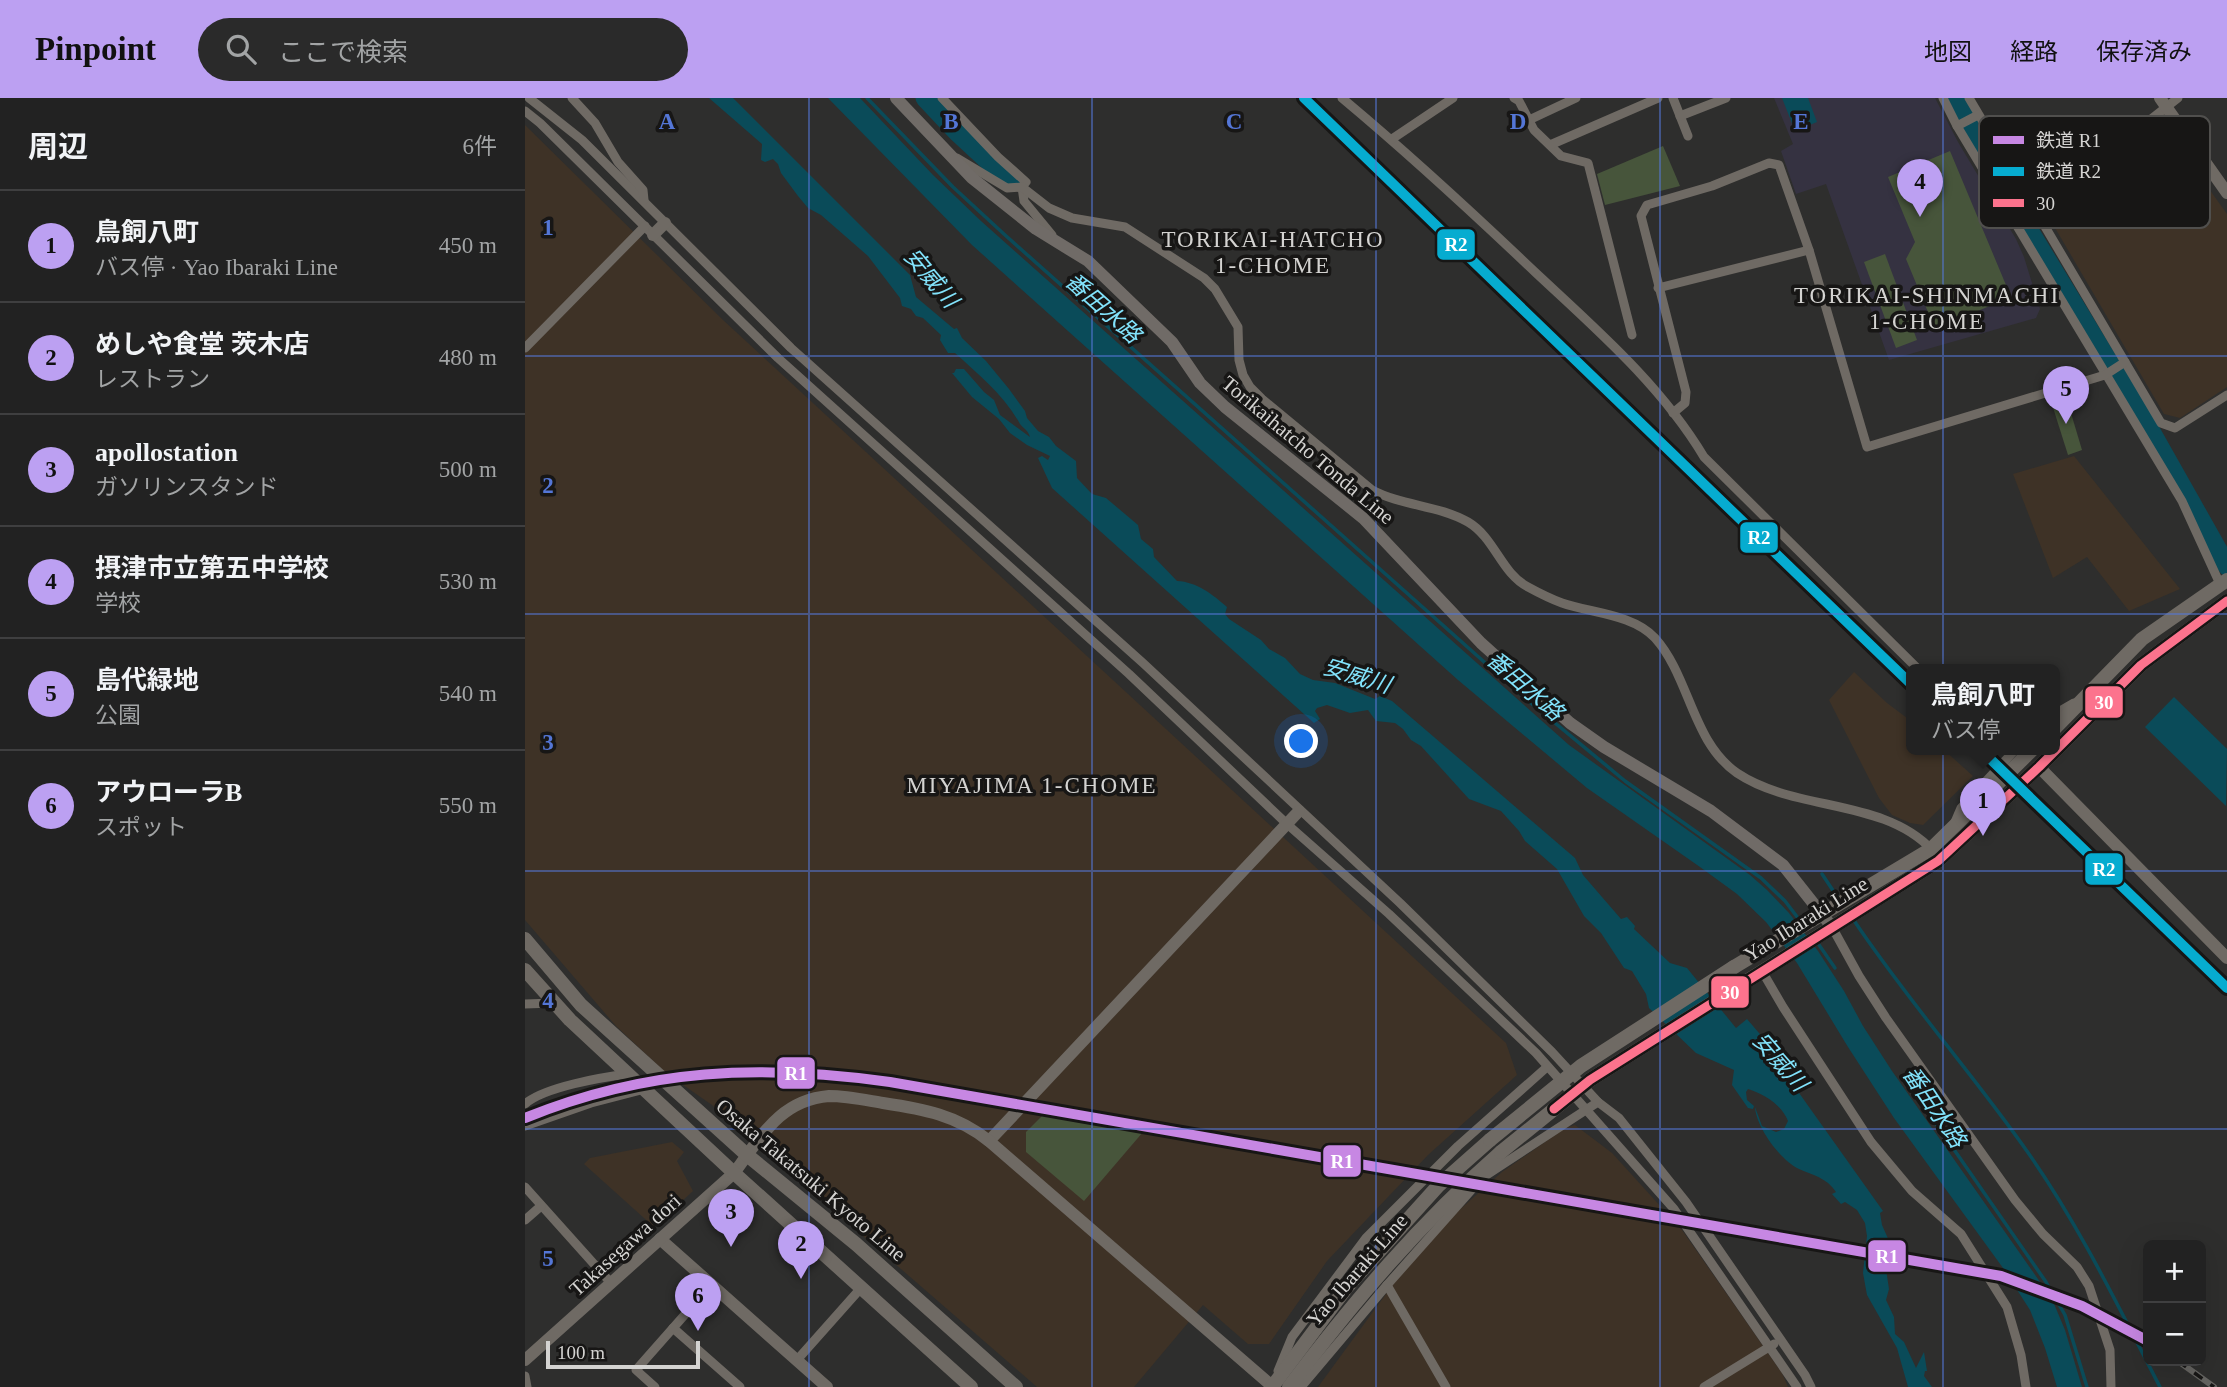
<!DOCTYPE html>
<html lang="ja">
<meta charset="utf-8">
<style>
:root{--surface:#222;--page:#2a2a2a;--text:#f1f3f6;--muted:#a2a4a5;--line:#3f3f40;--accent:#bca0f2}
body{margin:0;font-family:"Times New Roman","Noto Sans JP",serif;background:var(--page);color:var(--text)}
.controls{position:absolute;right:21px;bottom:21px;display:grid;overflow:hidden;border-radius:10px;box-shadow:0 7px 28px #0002}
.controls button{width:63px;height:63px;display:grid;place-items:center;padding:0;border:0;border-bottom:2px solid var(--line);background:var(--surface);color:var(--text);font:35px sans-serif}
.scale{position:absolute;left:21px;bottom:18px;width:154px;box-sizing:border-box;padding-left:7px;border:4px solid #d4d3d1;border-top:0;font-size:19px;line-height:24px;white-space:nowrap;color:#d4d3d1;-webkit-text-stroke:5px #171615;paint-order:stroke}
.you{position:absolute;left:777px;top:644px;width:24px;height:24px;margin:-18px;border:5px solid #fff;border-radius:50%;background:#1a73e8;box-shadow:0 0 0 10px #1a73e833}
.badge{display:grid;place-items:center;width:46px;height:46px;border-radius:50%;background:var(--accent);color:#111;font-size:23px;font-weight:700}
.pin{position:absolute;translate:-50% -58px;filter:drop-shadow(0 2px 4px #0008)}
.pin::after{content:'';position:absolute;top:37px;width:24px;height:21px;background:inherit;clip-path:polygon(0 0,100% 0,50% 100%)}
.popup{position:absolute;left:1381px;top:566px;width:154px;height:91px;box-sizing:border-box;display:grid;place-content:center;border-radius:10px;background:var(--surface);filter:drop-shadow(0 2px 5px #0005);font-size:23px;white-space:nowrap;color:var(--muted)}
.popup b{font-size:26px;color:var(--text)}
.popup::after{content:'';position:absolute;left:50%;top:100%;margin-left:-14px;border:14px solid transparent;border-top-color:var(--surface)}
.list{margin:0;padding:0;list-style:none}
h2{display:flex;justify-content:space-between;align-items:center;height:91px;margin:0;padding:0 28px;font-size:30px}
h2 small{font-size:23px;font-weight:400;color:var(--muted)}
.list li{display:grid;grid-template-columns:46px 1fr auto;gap:21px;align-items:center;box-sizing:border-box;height:112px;padding:0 28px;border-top:2px solid var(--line)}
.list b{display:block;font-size:26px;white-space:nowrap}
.list p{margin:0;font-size:23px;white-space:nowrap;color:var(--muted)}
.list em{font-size:23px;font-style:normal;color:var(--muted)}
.icon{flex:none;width:38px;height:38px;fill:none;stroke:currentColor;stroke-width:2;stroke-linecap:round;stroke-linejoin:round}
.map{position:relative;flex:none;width:1702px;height:1289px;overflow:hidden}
header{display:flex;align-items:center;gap:42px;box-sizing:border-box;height:98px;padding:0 35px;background:var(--accent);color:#111}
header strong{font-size:33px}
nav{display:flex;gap:38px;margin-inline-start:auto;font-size:24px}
.search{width:490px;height:63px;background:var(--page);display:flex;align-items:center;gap:18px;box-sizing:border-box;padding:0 24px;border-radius:38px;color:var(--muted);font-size:26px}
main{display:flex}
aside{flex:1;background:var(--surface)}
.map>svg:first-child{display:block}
.industrial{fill:#3e3226}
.education{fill:#353241}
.green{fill:#47553b}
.water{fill:#0a4b59}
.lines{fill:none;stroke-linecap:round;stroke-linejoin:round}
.stream{stroke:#0a4b59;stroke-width:3.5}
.river{stroke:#0a4b59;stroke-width:19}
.minor{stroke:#6f6a64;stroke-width:9}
.tertiary{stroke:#6f6a64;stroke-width:12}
.secondary{stroke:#706b67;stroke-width:12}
.primary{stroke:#6f6a64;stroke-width:14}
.rail-casing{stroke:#656461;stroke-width:6}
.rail{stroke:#171615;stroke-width:3.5;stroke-dasharray:10;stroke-linecap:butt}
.primary-bridge{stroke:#6f6a64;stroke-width:14}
.bus-1-casing{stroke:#171615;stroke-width:14}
.bus-1{stroke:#fc738d;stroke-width:9}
.rail-1-casing{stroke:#171615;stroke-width:16}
.rail-2-casing{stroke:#171615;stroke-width:16}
.rail-1{stroke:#c787e3;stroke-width:10}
.rail-2{stroke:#06acd0;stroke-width:10}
.grid{fill:none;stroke:#5476d6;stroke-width:2;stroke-opacity:0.55}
.labels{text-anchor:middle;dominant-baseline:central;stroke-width:7;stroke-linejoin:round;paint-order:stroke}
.street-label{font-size:21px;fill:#d4d3d1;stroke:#171615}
.neighbourhood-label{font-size:23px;letter-spacing:2px;fill:#d4d3d1;stroke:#171615}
.water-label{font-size:23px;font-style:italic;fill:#82e3fc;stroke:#171615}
.key{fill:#171615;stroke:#504f4d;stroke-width:2}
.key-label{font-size:19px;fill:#d4d3d1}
.grid-label{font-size:23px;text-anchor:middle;font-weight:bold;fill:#5476d6;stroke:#171615;stroke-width:7;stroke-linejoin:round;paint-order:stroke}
.line-badge{stroke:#171615;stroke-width:2.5}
.badge-label{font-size:19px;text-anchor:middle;font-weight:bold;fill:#fff}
</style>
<header>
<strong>Pinpoint</strong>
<div class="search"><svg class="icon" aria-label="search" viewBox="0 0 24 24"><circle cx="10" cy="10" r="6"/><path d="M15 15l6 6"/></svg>ここで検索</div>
<nav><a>地図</a><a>経路</a><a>保存済み</a></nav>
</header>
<main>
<aside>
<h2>周辺<small>6件</small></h2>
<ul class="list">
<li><span class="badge">1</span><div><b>鳥飼八町</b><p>バス停 · Yao Ibaraki Line</p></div><em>450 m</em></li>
<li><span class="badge">2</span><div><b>めしや食堂 茨木店</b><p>レストラン</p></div><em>480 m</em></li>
<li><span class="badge">3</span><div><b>apollostation</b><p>ガソリンスタンド</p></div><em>500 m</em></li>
<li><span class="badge">4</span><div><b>摂津市立第五中学校</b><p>学校</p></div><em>530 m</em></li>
<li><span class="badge">5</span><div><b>島代緑地</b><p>公園</p></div><em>540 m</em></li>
<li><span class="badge">6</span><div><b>アウローラB</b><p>スポット</p></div><em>550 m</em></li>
</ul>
</aside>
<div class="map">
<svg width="1702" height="1289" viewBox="0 0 1702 1289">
<rect width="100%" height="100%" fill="#2e2e2d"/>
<g class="industrial">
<path d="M 1636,24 L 1702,116 L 1702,289 L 1655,320 L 1639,316 L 1519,111 Z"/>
<path d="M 0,27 L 198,222 L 981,945 L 992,977 L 903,1057 L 802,1163 L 744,1246 L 723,1246 L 678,1207 L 609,1289 L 512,1289 L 187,1007 L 141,975 L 91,928 L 0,822 Z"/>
<path d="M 1549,358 L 1655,491 L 1604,513 L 1562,459 L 1528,480 L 1488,376 Z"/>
<path d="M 1329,574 L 1362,605 L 1386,623 L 1386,652 L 1419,652 L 1448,678 L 1398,727 L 1385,725 L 1367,717 L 1354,700 L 1304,602 Z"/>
<path d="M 1050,1027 L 1087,1055 L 1157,1132 L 1257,1275 L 1263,1289 L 793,1289 L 872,1181 L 931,1115 L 977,1074 L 1040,1030 Z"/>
<path d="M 147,1044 L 159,1054 L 152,1063 L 168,1093 L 129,1129 L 59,1066 L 65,1060 Z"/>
</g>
<path class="education" d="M 1249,0 L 1410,0 L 1433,44 L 1491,141 L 1499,159 L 1515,211 L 1511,220 L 1364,262 L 1301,86 L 1271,96 L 1256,53 L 1268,46 Z"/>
<g class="green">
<path d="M 1138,48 L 1155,88 L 1080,107 L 1072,76 Z"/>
<path d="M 1425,53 L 1486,199 L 1410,231 L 1381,161 L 1390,144 L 1363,79 Z"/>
<path d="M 1360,156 L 1392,242 L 1371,250 L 1339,164 Z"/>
<path d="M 1540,295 L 1557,352 L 1543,357 L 1525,300 Z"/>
<path d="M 518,1017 L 618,1034 L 559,1103 L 501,1054 L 501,1034 Z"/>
</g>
<g class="water">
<path d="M 184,0 L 208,0 L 385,177 L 391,199 L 429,231 L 432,230 L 437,240 L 461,263 L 484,291 L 500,313 L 502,320 L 513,333 L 524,339 L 531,348 L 551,363 L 552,380 L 567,396 L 581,400 L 613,427 L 616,441 L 628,451 L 629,459 L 652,483 C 672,484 687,496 702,509 L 700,516 L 704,521 L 736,542 L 744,551 L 760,560 L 775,576 L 788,582 L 810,585 L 850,601 L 855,598 L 867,603 L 1050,760 L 1058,777 L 1096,821 L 1102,819 L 1110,828 L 1109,831 L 1145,865 L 1162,870 L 1211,930 L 1222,921 L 1246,949 L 1242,956 C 1245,965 1248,969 1257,971 L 1358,1113 L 1355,1115 L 1357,1127 L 1369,1154 L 1361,1171 L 1364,1191 L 1361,1202 L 1369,1219 L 1370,1236 L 1379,1244 L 1391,1270 L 1399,1254 L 1402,1273 L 1400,1273 L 1399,1278 L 1407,1289 L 1383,1289 L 1372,1250 L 1342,1197 L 1338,1175 L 1342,1138 L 1340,1125 L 1332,1112 L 1320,1104 L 1316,1106 L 1307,1096 L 1311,1094 C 1302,1080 1288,1077 1274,1071 C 1256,1063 1231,1029 1230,1009 L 1237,1028 L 1251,1034 L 1259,1031 L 1263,1023 C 1257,1007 1239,996 1223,991 L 1221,994 L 1222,1002 L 1229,1008 L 1228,1011 L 1223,1010 L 1207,987 L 1209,972 L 1171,955 L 1124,910 L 1121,896 L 1107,873 L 1099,870 L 1076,835 L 1059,818 L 1032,771 L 1000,743 L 994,733 L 976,713 L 944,701 L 896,648 L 886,642 L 878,631 L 870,625 L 851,623 L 843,612 L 825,615 L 802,607 L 792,610 L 790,613 L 795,621 L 789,625 L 527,390 L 513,360 L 517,358 L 523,362 L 525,358 L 502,347 L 485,335 L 474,321 L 447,299 L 427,275 L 429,275 L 431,271 L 439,271 L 459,294 L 469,302 L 475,317 L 505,339 C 503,332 499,331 495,326 C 479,297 454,277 430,255 L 423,255 L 415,242 L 416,237 L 398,220 L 391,218 L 386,211 L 377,208 L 375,200 L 343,158 L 296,117 L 283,110 L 273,98 L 256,75 L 253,66 L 248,61 L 240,64 L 236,62 L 237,46 Z"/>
<path d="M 303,0 L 335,0 L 408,77 L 456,123 L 1044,647 L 1225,777 L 1242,792 L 1264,815 L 1293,853 L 1319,893 L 1338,928 L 1367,973 L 1527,1201 L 1540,1232 L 1557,1289 L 1532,1289 L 1520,1250 L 1505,1212 L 1478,1170 L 1369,1020 L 1323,949 L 1272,865 L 1241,824 L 1212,796 L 1175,769 L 1062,690 L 933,582 L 447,147 Z"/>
<path d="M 1257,0 L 1283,0 L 1292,24 L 1270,33 Z"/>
<path d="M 1649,599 L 1702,651 L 1701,708 L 1620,629 Z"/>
</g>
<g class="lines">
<g class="stream">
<path d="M 342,0 L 428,89 L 480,137 L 994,595 L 1100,683 L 1236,780 L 1260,803 L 1276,824"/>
<path d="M 1297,776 L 1313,800"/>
<path d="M 1328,821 C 1382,902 1448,976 1504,1056 C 1555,1129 1594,1210 1635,1289"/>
<path d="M 1292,844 L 1310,870"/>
<path d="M 1405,1017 L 1521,1184 L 1540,1217 L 1562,1289"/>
</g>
<g class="river">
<path d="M 400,0 L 432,34 L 486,84"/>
<path d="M 1429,0 L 1499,124 L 1624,330 L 1702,468"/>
</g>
<g class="minor">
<path d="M 4,0 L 57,42 L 266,250 L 618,565 L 875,805 L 1027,954 L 1073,1004 L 1094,1020 L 1161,1104 L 1280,1277 L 1286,1289"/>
<path d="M 47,0 L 70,25 L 93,64 L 118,92 L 119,102"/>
<path d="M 417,0 L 473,59 L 501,84 L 497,89 L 499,103 L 527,137"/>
<path d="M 817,0 C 884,56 948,115 1011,175 C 1071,231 1136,287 1179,359 L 1394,572"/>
<path d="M 989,0 L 994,3 L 1009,32 L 1036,58 L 1063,65 L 1107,237"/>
<path d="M 1148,0 L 1163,38"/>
<path d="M 1418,0 L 1432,28 L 1657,403 L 1695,486"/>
<path d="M 1444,0 L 1636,325 L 1650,330 L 1702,297"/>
<path d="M 0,13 L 15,25 L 253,260 L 604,576 L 762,726 L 864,816 L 1011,955 L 1149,1111 L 1272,1289"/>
<path d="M 1155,18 L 1201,0"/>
<path d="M 1004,22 L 1051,0"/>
<path d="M 1432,28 L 1453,17"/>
<path d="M 867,41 L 928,0"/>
<path d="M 1025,47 L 1133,0"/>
<path d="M 432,60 L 482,90 L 497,89 L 524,110 L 547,120 L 600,129 L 679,180 L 690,191 L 713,229 L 714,262 L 718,277 L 725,289 L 737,301 L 847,392 C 877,408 913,407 943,424 C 970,440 976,475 1003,489 C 1014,495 1026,501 1037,505 C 1066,515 1108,516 1130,540 C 1165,579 1167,644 1212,675 C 1270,714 1359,700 1407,752"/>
<path d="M 1509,113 L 1653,0"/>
<path d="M 1133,190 L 1284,152"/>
<path d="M 0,250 L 120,128"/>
<path d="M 1148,315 L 1160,305 L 1161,294 L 1116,118 L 1122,107 L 1187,88 L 1244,65 L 1254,67 L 1284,152 L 1342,349 L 1580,277 L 1600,264"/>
<path d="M 1530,616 L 1549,605"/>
<path d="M 1430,724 L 1436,710 L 1490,652"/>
<path d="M 1307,829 L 1334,878 L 1361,920 L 1490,1102 L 1518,1136 L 1552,1169 L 1564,1188 L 1585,1252 L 1586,1289"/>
<path d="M 1237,873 L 1258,909 L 1346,1044 L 1387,1093 L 1436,1136 L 1482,1209 L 1496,1257 L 1501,1289"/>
<path d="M 0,906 L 28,905"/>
<path d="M 0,1006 C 19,989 78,979 104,976"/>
<path d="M 0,1028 L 66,1005 L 120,991"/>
<path d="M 0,1089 L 86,1185"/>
<path d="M 0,1122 L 16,1108"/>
<path d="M 862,1187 L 921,1289"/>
<path d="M 148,1230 L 215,1289"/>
<path d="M 272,1262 L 336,1190"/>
<path d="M 753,1273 L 767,1239 L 841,1140 L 933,1048 L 1022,969"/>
<path d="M 0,1278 L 2,1289"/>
<path d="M 130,1289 L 111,1272 L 186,1187"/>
<path d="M 776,1289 L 862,1187 L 957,1080 L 1073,1004"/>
<path d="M 1179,1289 L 1249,1246"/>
</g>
<g class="tertiary">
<path d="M 1635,0 L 1702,95"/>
<path d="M 128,137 L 140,125"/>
<path d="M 1514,669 L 1702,860"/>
<path d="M 464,1043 L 774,713"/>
<path d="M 135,1141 L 302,1289"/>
<path d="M 0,1262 L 209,1075 C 236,1039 255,1002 304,998 C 322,998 340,1002 358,1005 C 398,1011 432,1017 464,1043 L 747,1288"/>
</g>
<path class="secondary" d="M 371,0 L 447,80 L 511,131 L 563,163 L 647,244 L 675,285 L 700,309 L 838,420 L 956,545 L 1045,625 L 1079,649 L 1186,713 L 1258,767 L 1307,829"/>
<g class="primary">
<path d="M 1530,630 L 1617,541 L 1702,482"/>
<path d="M 0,841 L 56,907 L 222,1057 L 331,1146 L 491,1289"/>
<path d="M 1209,869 L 1406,751 L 1507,652"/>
<path d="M 0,872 L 45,922 L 209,1075 L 446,1289"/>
<path d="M 1222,883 L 1413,763 L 1514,669 L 1616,567 L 1702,503"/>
<path d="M 747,1289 L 822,1189 L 913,1088 L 965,1042"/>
<path d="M 764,1289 C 829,1203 895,1125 976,1054"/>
</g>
<defs>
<g id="rail">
<path d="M 0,1020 C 123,970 235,966 365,984 L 1476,1178 L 1557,1208 L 1623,1243"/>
<path d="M 1653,1263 L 1689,1289"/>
</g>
</defs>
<use href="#rail" class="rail-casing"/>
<use href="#rail" class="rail"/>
<g class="primary-bridge">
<path d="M 965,1042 L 1056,968 L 1209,869"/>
<path d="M 976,1054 L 1065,982 L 1222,883"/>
</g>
<defs>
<path id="bus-1" d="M 1029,1011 L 1065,982 L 1413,763 L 1514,669 L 1616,567 L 1702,503"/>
</defs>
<use href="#bus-1" class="bus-1-casing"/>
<use href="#bus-1" class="bus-1"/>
<defs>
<path id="rail-1" d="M 0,1020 C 123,970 235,966 365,984 L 1476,1178 L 1557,1208 L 1623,1243"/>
<g id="rail-2">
<path d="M 779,0 L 1386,586"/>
<path d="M 1456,652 L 1702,890"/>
</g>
</defs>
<use href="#rail-1" class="rail-1-casing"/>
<use href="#rail-2" class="rail-2-casing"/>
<use href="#rail-1" class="rail-1"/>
<use href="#rail-2" class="rail-2"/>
</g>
<path class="grid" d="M 284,0 L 284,1289M 567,0 L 567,1289M 851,0 L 851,1289M 1135,0 L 1135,1289M 1418,0 L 1418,1289M 0,258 L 1702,258M 0,516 L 1702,516M 0,773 L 1702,773M 0,1031 L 1702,1031"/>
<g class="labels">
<g class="street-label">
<text transform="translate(783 352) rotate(40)">Torikaihatcho Tonda Line</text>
<text transform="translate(1281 821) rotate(-32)">Yao Ibaraki Line</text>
<text transform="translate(286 1082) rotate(40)">Osaka Takatsuki Kyoto Line</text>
<text transform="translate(100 1147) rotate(-42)">Takasegawa dori</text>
<text transform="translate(832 1172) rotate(-49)">Yao Ibaraki Line</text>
</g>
<g class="neighbourhood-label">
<text x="748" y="141">TORIKAI-HATCHO<tspan x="748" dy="26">1-CHOME</tspan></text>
<text x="1402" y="197">TORIKAI-SHINMACHI<tspan x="1402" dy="26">1-CHOME</tspan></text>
<text x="507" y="687">MIYAJIMA 1-CHOME</text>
</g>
<g class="water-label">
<text transform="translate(406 180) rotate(50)">安威川</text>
<text transform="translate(578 210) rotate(42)">番田水路</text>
<text transform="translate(832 578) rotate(17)">安威川</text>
<text transform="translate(1000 588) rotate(41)">番田水路</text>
<text transform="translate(1255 964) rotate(49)">安威川</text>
<text transform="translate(1409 1009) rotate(56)">番田水路</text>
</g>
</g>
<rect x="1454" y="18" width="231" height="112" rx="10" class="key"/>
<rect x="1468" y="38" width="31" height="8" fill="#c787e3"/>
<rect x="1468" y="69" width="31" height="9" fill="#06acd0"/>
<rect x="1468" y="101" width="31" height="8" fill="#fc738d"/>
<g class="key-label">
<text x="1511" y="49">鉄道 R1</text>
<text x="1511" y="80">鉄道 R2</text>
<text x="1511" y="112">30</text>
</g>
<g class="grid-label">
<text x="142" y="31">A</text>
<text x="426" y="31">B</text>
<text x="709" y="31">C</text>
<text x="993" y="31">D</text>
<text x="1276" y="31">E</text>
<text x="23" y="137">1</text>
<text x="23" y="395">2</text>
<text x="23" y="652">3</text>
<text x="23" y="910">4</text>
<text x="23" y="1168">5</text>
</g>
<g class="line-badge">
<rect x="911" y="130" width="40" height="33" rx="7" fill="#06acd0"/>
<rect x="1214" y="423" width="40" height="33" rx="7" fill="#06acd0"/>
<rect x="1559" y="587" width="40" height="34" rx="7" fill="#fc738d"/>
<rect x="1559" y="754" width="40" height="34" rx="7" fill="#06acd0"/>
<rect x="1185" y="877" width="40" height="34" rx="7" fill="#fc738d"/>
<rect x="251" y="958" width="40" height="34" rx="7" fill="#c787e3"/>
<rect x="797" y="1046" width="40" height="34" rx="7" fill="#c787e3"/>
<rect x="1342" y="1141" width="40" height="34" rx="7" fill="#c787e3"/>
</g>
<g class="badge-label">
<text x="931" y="153">R2</text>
<text x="1234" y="446">R2</text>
<text x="1579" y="611">30</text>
<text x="1579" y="778">R2</text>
<text x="1205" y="901">30</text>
<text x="271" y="982">R1</text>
<text x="817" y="1070">R1</text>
<text x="1362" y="1165">R1</text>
</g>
</svg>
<div class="controls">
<button>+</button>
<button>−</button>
</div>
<div class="scale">100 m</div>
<div class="you"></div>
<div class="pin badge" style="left:1458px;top:738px">1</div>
<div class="popup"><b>鳥飼八町</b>バス停</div>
<div class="pin badge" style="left:276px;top:1181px">2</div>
<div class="pin badge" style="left:206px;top:1149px">3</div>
<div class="pin badge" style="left:1395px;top:119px">4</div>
<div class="pin badge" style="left:1541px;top:326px">5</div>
<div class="pin badge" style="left:173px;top:1233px">6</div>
</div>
</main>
